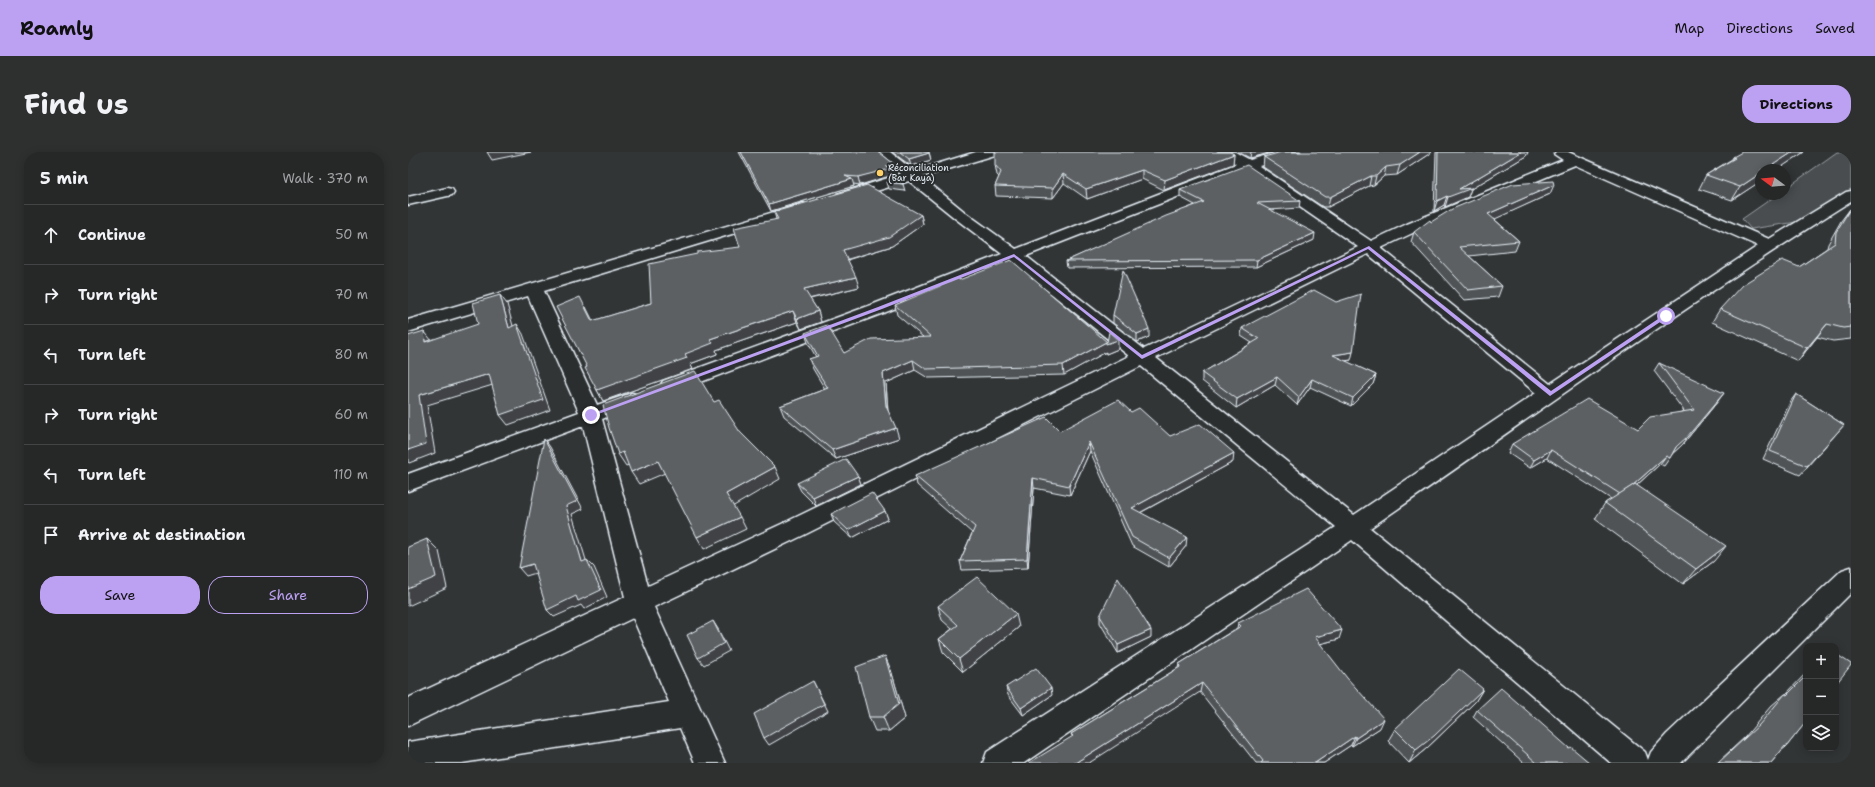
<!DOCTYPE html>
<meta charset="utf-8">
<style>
:root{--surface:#262828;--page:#2e3030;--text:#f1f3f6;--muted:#a4a6a8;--line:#424445;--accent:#bca0f2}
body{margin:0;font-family:"Shantell Sans",sans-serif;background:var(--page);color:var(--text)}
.controls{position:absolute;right:12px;bottom:12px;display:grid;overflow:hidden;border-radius:8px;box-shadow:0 2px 10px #0003}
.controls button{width:36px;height:36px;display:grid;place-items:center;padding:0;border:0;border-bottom:1px solid var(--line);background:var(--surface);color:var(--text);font:20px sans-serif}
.compass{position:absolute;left:1347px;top:12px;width:36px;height:36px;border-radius:50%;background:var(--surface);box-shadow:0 2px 10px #0003;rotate:286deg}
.stop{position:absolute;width:12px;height:12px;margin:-9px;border:3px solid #bca0f2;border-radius:50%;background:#fff}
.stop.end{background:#bca0f2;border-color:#fff;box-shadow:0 1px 4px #0008}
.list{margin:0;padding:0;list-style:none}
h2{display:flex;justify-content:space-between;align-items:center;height:52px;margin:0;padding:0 16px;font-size:17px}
h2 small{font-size:13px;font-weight:400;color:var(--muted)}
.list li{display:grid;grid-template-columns:26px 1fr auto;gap:12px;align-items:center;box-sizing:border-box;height:60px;padding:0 16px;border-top:1px solid var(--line)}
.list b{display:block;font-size:15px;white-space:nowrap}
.list em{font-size:13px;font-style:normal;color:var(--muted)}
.actions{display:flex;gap:8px;padding:12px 16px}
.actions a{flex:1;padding:9px 0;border:1px solid var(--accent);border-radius:16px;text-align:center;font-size:14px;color:var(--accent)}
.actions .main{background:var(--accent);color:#111}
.icon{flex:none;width:22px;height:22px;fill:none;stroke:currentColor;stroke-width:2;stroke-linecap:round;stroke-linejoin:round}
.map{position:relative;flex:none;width:1443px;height:611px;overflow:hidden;border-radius:16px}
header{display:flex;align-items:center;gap:24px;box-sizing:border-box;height:56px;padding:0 20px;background:var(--accent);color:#111}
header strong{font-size:19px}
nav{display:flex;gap:22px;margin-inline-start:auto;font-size:14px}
.intro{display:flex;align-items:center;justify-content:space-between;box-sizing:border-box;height:96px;padding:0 24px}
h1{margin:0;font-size:28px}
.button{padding:10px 18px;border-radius:16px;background:var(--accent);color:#111;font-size:14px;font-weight:700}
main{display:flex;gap:24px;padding:0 24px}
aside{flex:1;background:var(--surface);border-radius:16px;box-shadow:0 2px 10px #0003}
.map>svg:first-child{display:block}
.green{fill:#494d4f;stroke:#989fa4}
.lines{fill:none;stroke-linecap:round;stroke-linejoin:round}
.street-casing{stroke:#e8f1f8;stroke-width:3}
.street{fill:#2a2d2e;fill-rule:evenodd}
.wall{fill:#4f5355;stroke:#e8f1f8}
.shaded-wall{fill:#404345;stroke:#e8f1f8}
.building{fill:#5c6063;stroke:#e8f1f8}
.route{fill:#bca0f2}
.poi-dot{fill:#ffd166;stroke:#2a2d2e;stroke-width:1.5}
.labels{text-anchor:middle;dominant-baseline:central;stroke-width:4;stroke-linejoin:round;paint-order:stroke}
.far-poi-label{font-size:9px;fill:#e8f1f8;stroke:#2a2d2e;text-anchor:start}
</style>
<header>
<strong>Roamly</strong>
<nav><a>Map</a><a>Directions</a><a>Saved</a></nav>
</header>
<div class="intro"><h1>Find us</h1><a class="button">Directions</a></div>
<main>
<aside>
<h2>5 min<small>Walk · 370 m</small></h2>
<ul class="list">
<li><svg class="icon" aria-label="ahead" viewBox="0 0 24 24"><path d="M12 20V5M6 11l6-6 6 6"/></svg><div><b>Continue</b></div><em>50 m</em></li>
<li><svg class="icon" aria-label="right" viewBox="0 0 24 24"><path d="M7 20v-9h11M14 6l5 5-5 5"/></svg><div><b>Turn right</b></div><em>70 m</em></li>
<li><svg class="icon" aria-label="left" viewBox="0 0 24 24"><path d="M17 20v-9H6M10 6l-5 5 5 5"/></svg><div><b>Turn left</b></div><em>80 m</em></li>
<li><svg class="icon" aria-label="right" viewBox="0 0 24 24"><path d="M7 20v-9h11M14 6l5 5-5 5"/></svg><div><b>Turn right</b></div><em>60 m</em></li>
<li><svg class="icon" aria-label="left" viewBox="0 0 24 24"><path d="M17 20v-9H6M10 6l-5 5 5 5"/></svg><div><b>Turn left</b></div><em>110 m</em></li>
<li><svg class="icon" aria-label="arrive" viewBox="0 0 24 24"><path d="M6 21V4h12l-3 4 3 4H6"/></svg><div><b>Arrive at destination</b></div></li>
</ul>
<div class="actions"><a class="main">Save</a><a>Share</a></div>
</aside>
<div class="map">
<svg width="1443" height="611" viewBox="0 0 1443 611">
<rect width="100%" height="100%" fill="#323536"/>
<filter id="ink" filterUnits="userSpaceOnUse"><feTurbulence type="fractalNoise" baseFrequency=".025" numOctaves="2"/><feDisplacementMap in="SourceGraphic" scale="8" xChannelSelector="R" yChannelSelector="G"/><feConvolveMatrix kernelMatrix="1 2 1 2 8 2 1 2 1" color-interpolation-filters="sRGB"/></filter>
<g filter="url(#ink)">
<path class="green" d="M 1429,0 L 1443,0 L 1443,37 L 1402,68 L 1343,77 L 1334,67 L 1370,42 L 1377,42 L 1377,37 Z"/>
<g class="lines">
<defs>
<g id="street">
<path d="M 467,0 L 482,0 L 506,19 L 568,0 L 589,0 L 587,3 L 514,25 L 558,61 L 608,97 L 828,12 L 810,0 L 827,0 L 842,8 L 870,0 L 892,0 L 890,3 L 851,14 L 963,89 L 999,72 L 1155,8 L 1146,2 L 1148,0 L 1160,0 L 1361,87 L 1438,40 L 1443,39 L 1443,49 C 1279,152 1122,266 962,376 L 1237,600 L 1240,608 L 1243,600 L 1259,582 L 1434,418 L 1443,415 L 1443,441 L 1273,611 L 1203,611 L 944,388 L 616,611 L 575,611 L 579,600 L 928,375 L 733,214 L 396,383 L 246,455 L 317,611 L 287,611 L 272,576 L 54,611 L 0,611 L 0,590 L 261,550 L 225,466 L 0,574 L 0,546 L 217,445 L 175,274 L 0,339 L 0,322 L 171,260 L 120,144 L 0,180 L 0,168 L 390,53 L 395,51 L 400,53 L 403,56 L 400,59 L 136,139 L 189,253 L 224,241 L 231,243 L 234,248 L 231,253 L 194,267 L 240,434 L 380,369 L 721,204 L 604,110 L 478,160 L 269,239 L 262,240 L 255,239 L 252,234 L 255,229 L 466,152 L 594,102 L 548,67 L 501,29 L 439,48 L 429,48 L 427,45 L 429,42 L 493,22 ZM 1167,13 L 1350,94 L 1142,232 L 973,96 L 1011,78 ZM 838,18 L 950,95 L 736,197 L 618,104 ZM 960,102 L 1128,241 L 946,363 L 748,206 Z"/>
<path d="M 39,36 L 44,37 L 46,40 L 44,43 L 0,53 L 0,45 Z"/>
</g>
</defs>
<use href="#street" class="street-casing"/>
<use href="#street" class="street"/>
</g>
<g class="wall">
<path d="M 331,0 L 471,0 L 486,12 L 487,19 L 482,21 L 482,24 L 452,33 L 445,32 L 446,34 L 363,59 Z"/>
<path d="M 484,0 L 521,0 L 523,8 L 503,14 Z"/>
<path d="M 830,0 L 865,0 L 842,6 Z"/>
<path d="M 1024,0 L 989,23 L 976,24 L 966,33 L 961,34 L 920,55 L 915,55 L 855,15 L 856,5 Z"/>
<path d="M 1028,0 L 1120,0 L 1118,4 L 1063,37 L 1060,45 L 1037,55 L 1036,53 L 1026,59 Z"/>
<path d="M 1396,0 L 1324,48 L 1291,37 L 1298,23 L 1324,7 L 1325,5 Z"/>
<path d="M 826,2 L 825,12 L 756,38 L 734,27 L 679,47 L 656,31 L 645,46 L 588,44 L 587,34 L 591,25 L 589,23 L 587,13 Z"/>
<path d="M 479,30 L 495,32 L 497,39 L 481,37 Z"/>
<path d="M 772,38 L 892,49 L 891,56 L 862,58 L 906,88 L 848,115 L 659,116 L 658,109 L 787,53 L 772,45 Z"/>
<path d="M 1142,42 L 1086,67 L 1111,89 L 1107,99 L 1061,104 L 1094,134 L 1090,145 L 1056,148 L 1003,90 L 1006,80 Z"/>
<path d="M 1442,57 L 1443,58 L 1443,187 L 1425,189 L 1409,185 L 1390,209 L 1304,170 L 1312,157 L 1391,115 L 1419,96 L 1420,92 L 1433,69 Z"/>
<path d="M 366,60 L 513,63 L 515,72 L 484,94 L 439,108 L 451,135 L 402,147 L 410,159 L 413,170 L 393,177 L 389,170 L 308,198 L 309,202 L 282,212 L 285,217 L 195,249 L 189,238 L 179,215 L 178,155 L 185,169 L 243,151 L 332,95 L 368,67 Z"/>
<path d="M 552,128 L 699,190 L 710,197 L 698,202 L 698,200 L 656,223 L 520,226 L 507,218 L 478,231 L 480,259 L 491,286 L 428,307 L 376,264 L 372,254 L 417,237 L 405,217 L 401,207 L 408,205 L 400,191 L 397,181 L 436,201 L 515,185 L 489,163 L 487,153 Z"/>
<path d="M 705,163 L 741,185 L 729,190 L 705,171 Z"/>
<path d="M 834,176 L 943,208 L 937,209 L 968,223 L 965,232 L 943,254 L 902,235 L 889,253 L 867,233 L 828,256 L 794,229 L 794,221 L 844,191 L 833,184 Z"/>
<path d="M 1251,211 L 1310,249 L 1274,293 L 1265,301 L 1256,314 L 1252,312 L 1229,333 L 1306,409 L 1275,432 L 1187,367 L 1197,351 L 1203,347 L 1139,306 L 1122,316 L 1100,301 L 1104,292 L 1230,277 L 1276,259 L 1246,219 Z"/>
<path d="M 1388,242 L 1436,273 L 1392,323 L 1355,307 L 1382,250 Z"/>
<path d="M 723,260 L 762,284 L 825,310 L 732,361 L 778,394 L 761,415 L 724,394 L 682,299 L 662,343 L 626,336 L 620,416 L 554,418 L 552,409 L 564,381 L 509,333 L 507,324 L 652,279 Z"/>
<path d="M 450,324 L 453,332 L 408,354 L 393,339 L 389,331 Z"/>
<path d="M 477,359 L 480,367 L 444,386 L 426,370 L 423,362 Z"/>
<path d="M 530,454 L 611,475 L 555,520 L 535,500 L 531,487 L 544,477 L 534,468 Z"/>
<path d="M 692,464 L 743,485 L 710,501 L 692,471 Z"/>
<path d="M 830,471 L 931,487 L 912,492 L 972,576 L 944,594 L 943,593 L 916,611 L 848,611 L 792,540 L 664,584 L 663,582 L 770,516 L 771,512 L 829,476 Z"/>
<path d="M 483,518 L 497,566 L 481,579 L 467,579 L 461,565 Z"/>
<path d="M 1398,521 L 1398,570 L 1378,595 L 1373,599 L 1363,611 L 1309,611 L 1337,585 L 1363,554 L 1377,542 L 1378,542 Z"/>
<path d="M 598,535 L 644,543 L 615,563 L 600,543 Z"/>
<path d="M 1075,537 L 1067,550 L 1019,596 L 1001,611 L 980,589 L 987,577 Z"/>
<path d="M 1069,558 L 1161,596 L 1182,611 L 1116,611 L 1065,565 Z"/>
</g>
<g class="shaded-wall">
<path d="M 79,0 L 123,0 L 84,8 Z"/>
<path d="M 843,0 L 865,0 L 842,6 Z"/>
<path d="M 1012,0 L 1024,0 L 989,23 L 992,13 Z"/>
<path d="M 1113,0 L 1120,0 L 1118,4 L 1063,37 L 1060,45 L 1037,55 L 1040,45 L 1051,37 Z"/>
<path d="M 1385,0 L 1396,0 L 1369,18 L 1357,18 Z"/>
<path d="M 521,1 L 523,8 L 503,14 L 501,7 Z"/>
<path d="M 826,2 L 825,12 L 756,38 L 757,28 Z"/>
<path d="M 486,12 L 487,19 L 482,21 L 482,24 L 452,33 L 450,25 L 478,14 Z"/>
<path d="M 978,15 L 976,24 L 966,33 L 968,24 Z"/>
<path d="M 734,18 L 734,27 L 679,47 L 678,37 Z"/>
<path d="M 1353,21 L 1353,29 L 1324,48 L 1332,35 Z"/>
<path d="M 655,22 L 656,31 L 645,46 L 645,36 Z"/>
<path d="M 963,24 L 961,34 L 920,55 L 922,45 Z"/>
<path d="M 444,27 L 446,34 L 363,59 L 361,52 Z"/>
<path d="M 1146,33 L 1142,42 L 1076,72 L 1080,62 Z"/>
<path d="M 1039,44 L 1036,53 L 1026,59 L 1029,49 Z"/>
<path d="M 513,63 L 515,72 L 484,94 L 437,108 L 435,98 Z"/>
<path d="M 907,81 L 906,88 L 848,115 L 849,108 Z"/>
<path d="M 448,125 L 451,135 L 400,147 L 396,137 Z"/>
<path d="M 92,143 L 99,152 L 108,185 L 101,176 Z"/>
<path d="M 385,159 L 389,170 L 308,198 L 309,202 L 282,212 L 285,217 L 195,249 L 189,238 L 277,202 L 302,187 Z"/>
<path d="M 410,159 L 413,170 L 393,177 L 389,167 Z"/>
<path d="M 109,172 L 115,182 L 142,258 L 100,273 L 92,263 Z"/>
<path d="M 1419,172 L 1409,185 L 1390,209 L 1399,196 Z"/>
<path d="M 741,177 L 741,185 L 729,190 L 729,182 Z"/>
<path d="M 16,179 L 24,189 L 17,190 Z"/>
<path d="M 710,188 L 710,197 L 698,202 L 698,200 L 656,223 L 655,213 L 698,190 Z"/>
<path d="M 945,200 L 943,208 L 923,211 L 925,203 Z"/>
<path d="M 505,208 L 507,218 L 478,231 L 480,263 L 478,254 L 475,221 Z"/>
<path d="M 81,222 L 88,232 L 19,253 L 27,301 L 1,311 L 0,310 L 0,298 L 11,243 Z"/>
<path d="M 968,223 L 965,232 L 943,254 L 945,246 Z"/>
<path d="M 869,225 L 867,233 L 828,256 L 829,247 Z"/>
<path d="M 904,227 L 902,235 L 889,253 L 891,245 Z"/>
<path d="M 1316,241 L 1310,249 L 1274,293 L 1263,303 L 1268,295 Z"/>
<path d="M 488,276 L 491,286 L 428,307 L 424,298 Z"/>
<path d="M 136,287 L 142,295 L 175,357 L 164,362 L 181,418 L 174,410 Z"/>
<path d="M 681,290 L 682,299 L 662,343 L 661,334 Z"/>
<path d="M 1143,298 L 1139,306 L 1122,316 L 1126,308 Z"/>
<path d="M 215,300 L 223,312 L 218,314 L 210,302 Z"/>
<path d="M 826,301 L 825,310 L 724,365 L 724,356 Z"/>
<path d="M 1258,304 L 1252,312 L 1209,351 L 1214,343 Z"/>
<path d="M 250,309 L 257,321 L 231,332 L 223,320 Z"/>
<path d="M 367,315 L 372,327 L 324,355 L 318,342 Z"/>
<path d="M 450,324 L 453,332 L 408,354 L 405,345 Z"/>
<path d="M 625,326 L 626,336 L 620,416 L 619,407 Z"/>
<path d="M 477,359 L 480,367 L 444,386 L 440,378 Z"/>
<path d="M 332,365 L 338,377 L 296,397 L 289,385 Z"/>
<path d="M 779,385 L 778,394 L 761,415 L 761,406 Z"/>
<path d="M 19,387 L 31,399 L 39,436 L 0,454 L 0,437 Z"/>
<path d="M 1318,394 L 1306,409 L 1275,432 L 1288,417 Z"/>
<path d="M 179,408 L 186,415 L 199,445 L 176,457 L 173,453 L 146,465 L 139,458 Z"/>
<path d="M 125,412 L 131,420 L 118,424 L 111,416 Z"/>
<path d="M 608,462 L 611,475 L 555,520 L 551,507 Z"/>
<path d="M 305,469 L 310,477 L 321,499 L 296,513 L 290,506 Z"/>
<path d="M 743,478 L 743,485 L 710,501 L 710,493 Z"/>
<path d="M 934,478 L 931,487 L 904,494 L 907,485 Z"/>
<path d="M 477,504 L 483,518 L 497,566 L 481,579 L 475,565 Z"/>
<path d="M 405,529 L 420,559 L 361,593 L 356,586 Z"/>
<path d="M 794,531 L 792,540 L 681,611 L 667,611 Z"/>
<path d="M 643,536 L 644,543 L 615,563 L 613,556 Z"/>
<path d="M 1075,537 L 1067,550 L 1019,596 L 1001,611 L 1008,598 Z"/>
<path d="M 976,567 L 972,576 L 944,594 L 948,586 Z"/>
<path d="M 947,584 L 943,593 L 916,611 L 907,611 Z"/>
</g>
<g class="building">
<path d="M 333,0 L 471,0 L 486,12 L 478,14 L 481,17 L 450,25 L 437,24 L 444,27 L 361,52 Z"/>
<path d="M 492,0 L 521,0 L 521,1 L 501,7 Z"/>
<path d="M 587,0 L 822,0 L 826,2 L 757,28 L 734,18 L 678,37 L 655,22 L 645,36 L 587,34 L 593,20 L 587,13 Z"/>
<path d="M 874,0 L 1012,0 L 992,13 L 978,15 L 968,24 L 963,24 L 922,45 L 917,45 L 856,5 Z"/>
<path d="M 1030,0 L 1113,0 L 1051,37 L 1064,36 L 1040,45 L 1039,44 L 1029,49 Z"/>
<path d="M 1334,0 L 1385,0 L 1357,18 L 1353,18 L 1353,21 L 1332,35 L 1298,23 L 1327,6 L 1325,5 Z"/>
<path d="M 839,13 L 892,49 L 849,51 L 907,81 L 849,108 L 658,109 L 758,64 L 796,50 L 772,38 Z"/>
<path d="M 490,26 L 495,32 L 479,30 Z"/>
<path d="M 1145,29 L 1146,33 L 1080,62 L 1111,89 L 1051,95 L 1094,134 L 1060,138 L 1006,80 L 1022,68 L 1023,70 L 1044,57 L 1105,32 Z"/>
<path d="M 459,33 L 513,63 L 481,85 L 435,98 L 448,125 L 396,137 L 410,159 L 389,167 L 385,159 L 302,187 L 305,191 L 277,202 L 279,206 L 189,238 L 177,216 L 179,215 L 148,155 L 172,145 L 184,169 L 243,151 L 241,112 L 289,102 L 289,100 L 332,95 L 326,76 L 370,67 L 366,60 Z"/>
<path d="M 1442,57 L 1443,58 L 1443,175 L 1435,176 L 1419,172 L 1399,196 L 1312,157 L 1334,133 L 1374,108 L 1391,115 L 1427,91 L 1428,80 Z"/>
<path d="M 603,108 L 699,190 L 701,180 L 710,188 L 698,192 L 698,190 L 655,213 L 518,217 L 505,208 L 475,221 L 478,254 L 488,276 L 424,298 L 372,254 L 420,236 L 401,207 L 410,204 L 397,181 L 419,173 L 436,201 L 463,187 L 523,185 L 487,153 L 551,126 L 551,128 Z"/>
<path d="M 715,118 L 741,177 L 729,182 L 705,163 Z"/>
<path d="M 906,138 L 928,150 L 953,142 L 945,200 L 925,203 L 968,223 L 945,246 L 904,227 L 891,245 L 869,225 L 829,247 L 794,221 L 851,187 L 834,176 Z"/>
<path d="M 92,143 L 101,176 L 109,172 L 135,248 L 92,263 L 81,222 L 11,243 L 18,292 L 0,298 L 0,184 L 16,179 L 17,190 L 70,172 L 65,151 Z"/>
<path d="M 1251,211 L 1316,241 L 1279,285 L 1268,295 L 1262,306 L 1258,304 L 1224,334 L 1212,342 L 1143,298 L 1126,308 L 1104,292 L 1179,247 L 1230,277 L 1242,265 L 1286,258 Z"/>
<path d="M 287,219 L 306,250 L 311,248 L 332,280 L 367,315 L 318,342 L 332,365 L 289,385 L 250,309 L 223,320 L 215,300 L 210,302 L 201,276 L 195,253 Z"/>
<path d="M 1388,242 L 1436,273 L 1399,314 L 1362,299 Z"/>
<path d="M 710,248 L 723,260 L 731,256 L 762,284 L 792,272 L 826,301 L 724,356 L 779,385 L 761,406 L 724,385 L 681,290 L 661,334 L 625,326 L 619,407 L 552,409 L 567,375 L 507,324 L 638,265 L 652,279 Z"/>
<path d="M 136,287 L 169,349 L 158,354 L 174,410 L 179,408 L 193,438 L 170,449 L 168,444 L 139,458 L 125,412 L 111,416 Z"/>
<path d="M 438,307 L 450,324 L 405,345 L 389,331 Z"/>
<path d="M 1227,332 L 1318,394 L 1288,417 L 1197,351 Z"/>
<path d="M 464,341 L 477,359 L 440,378 L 423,362 Z"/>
<path d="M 19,387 L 28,425 L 0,437 L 0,395 Z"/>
<path d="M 569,425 L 608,462 L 551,507 L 531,487 L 550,473 L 530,454 Z"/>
<path d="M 710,426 L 743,478 L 710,493 L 692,464 Z"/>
<path d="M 898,437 L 934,478 L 907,485 L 939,526 L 976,567 L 948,586 L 947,584 L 907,611 L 853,611 L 855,609 L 794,531 L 667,611 L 621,611 L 665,584 L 663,582 L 772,515 L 771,512 L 833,474 L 830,471 Z"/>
<path d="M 305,469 L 316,491 L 290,506 L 279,483 Z"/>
<path d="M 1428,502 L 1443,512 L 1443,513 L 1428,532 Z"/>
<path d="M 477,504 L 491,552 L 475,565 L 461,565 L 448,515 Z"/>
<path d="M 628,516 L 643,536 L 613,556 L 598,535 Z"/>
<path d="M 1051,517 L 1075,537 L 1026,584 L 1008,598 L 987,577 Z"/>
<path d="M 1398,524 L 1398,570 L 1378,595 L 1377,594 L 1363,611 L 1310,611 L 1351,573 L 1377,542 L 1379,543 Z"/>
<path d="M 405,529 L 416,552 L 356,586 L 346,562 Z"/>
<path d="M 1093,536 L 1161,596 L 1163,595 L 1182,611 L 1129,611 L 1069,558 Z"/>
</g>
</g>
<path class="route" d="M 961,94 L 1143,239 L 1256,163 L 1261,164 L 1142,244 L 960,97 L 734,207 L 606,105 L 474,157 L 185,264 L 180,263 L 470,155 L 606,102 L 734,203 Z"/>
<circle class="poi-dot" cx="472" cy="21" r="4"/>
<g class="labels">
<g class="far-poi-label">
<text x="480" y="16">Réconciliation<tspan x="480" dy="10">(Bar Kaya)</tspan></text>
</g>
</g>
</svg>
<div class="controls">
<button>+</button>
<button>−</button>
<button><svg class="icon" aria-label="layers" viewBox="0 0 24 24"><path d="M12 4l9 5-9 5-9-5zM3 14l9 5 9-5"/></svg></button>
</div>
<svg class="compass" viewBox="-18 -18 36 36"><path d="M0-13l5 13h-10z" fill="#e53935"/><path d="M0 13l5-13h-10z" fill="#a4a6a8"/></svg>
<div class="stop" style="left:1258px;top:164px"></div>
<div class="stop end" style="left:183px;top:263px"></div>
</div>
</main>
